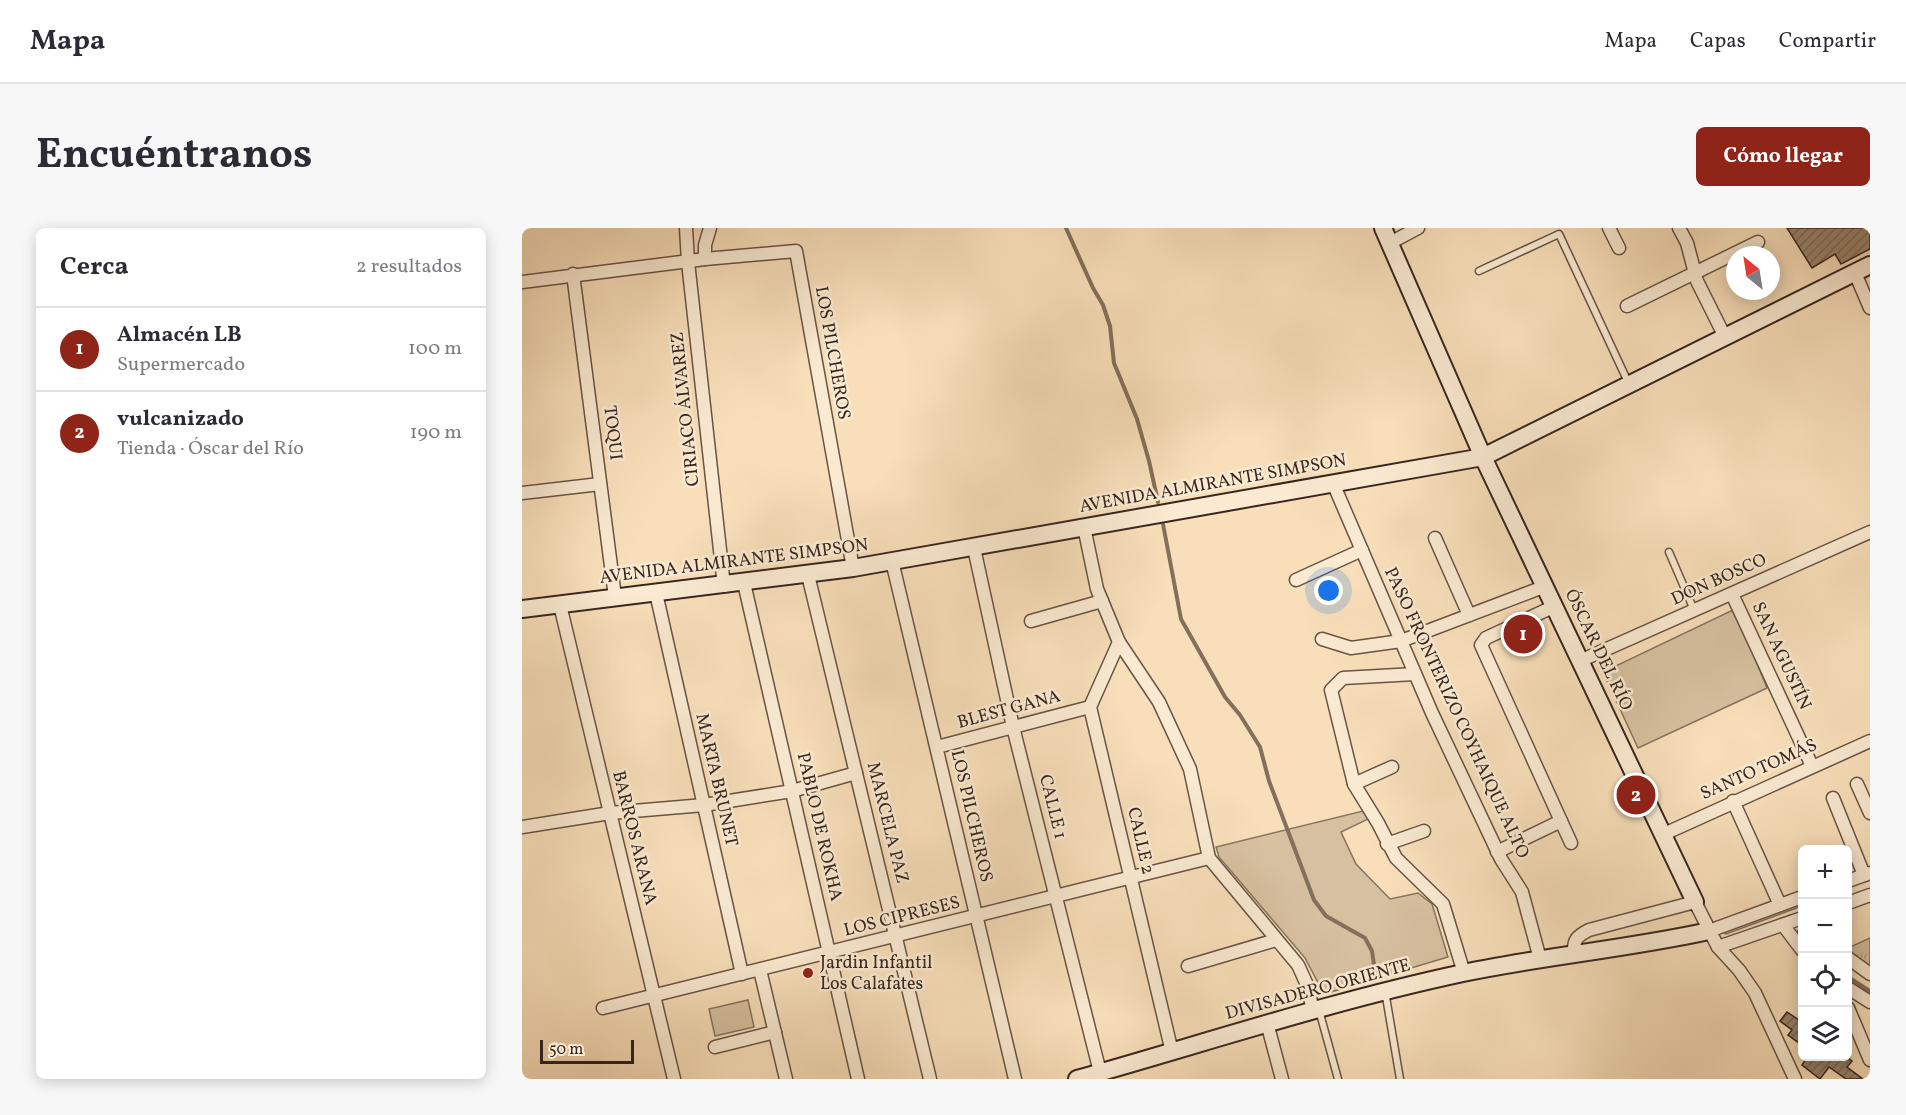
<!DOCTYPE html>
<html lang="es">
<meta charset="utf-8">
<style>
:root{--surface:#fff;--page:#f7f7f7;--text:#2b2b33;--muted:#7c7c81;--line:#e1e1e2;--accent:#8f2418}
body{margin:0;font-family:Vollkorn,serif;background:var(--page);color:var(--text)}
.controls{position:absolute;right:18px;bottom:18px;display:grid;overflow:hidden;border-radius:9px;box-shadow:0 3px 15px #0003}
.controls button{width:54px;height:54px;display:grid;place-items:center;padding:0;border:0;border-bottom:2px solid var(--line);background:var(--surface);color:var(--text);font:30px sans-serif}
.compass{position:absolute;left:1204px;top:18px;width:54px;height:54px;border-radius:50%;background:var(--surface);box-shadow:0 3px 15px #0003;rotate:330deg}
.scale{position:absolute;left:18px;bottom:15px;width:94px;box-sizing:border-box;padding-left:6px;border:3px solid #37261f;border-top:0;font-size:16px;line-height:21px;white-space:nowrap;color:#37261f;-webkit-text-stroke:4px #faead2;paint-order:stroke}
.you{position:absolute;left:807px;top:363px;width:21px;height:21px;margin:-15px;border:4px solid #fff;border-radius:50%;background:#1a73e8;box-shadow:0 0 0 9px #1a73e833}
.badge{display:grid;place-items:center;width:39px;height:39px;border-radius:50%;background:var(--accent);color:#fff;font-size:20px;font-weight:700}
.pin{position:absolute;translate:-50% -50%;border:3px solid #fff;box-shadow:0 2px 6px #0006}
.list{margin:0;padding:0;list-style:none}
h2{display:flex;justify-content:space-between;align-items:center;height:78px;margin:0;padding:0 24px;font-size:26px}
h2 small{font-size:20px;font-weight:400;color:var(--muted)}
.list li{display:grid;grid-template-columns:39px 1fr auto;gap:18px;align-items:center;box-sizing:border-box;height:84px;padding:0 24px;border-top:2px solid var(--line)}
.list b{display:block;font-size:22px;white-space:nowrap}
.list p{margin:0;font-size:20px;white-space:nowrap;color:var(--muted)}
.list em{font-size:20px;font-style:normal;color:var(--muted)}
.icon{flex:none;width:33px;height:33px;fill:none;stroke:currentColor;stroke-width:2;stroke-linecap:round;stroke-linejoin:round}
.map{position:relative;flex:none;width:1348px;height:851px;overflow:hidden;border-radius:9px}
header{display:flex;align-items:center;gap:36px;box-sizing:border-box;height:84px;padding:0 30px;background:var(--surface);border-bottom:2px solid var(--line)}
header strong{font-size:28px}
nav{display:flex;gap:33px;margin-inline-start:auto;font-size:21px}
.intro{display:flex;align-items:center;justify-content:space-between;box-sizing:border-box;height:144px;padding:0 36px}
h1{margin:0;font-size:42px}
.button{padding:15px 27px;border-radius:9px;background:var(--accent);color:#fff;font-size:21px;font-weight:700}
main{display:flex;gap:36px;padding:0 36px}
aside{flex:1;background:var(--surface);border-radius:9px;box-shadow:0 3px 15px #0003}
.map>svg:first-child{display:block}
.grass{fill:url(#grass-tufts);stroke:#877360;stroke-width:1.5}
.park{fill:#d7c0a0;stroke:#877360;stroke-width:1.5}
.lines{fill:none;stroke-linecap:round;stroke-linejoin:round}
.stream{stroke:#836f5c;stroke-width:4}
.building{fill:url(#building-hatch);stroke:#37261f;stroke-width:1.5}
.lane-casing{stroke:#675446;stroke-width:9}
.street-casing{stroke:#675446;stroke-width:15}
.secondary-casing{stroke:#37261f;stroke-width:20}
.lane{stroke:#faead2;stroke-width:6}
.street{stroke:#faead2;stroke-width:12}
.secondary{stroke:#faead2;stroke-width:16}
.poi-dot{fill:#8f2418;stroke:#faead2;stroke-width:2}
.labels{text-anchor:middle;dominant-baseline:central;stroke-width:5;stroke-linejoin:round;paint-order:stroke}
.street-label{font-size:18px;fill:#37261f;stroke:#faead2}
.poi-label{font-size:18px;fill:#37261f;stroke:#faead2;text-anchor:start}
</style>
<header>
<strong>Mapa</strong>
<nav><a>Mapa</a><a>Capas</a><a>Compartir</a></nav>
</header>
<div class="intro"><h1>Encuéntranos</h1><a class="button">Cómo llegar</a></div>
<main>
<aside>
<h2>Cerca<small>2 resultados</small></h2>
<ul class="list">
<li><span class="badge">1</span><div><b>Almacén LB</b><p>Supermercado</p></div><em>100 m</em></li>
<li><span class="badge">2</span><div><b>vulcanizado</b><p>Tienda · Óscar del Río</p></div><em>190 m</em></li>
</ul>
</aside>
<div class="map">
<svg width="1348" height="851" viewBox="0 0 1348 851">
<defs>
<pattern id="grass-tufts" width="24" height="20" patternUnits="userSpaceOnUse" patternTransform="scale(1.5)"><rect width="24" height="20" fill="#d7c0a0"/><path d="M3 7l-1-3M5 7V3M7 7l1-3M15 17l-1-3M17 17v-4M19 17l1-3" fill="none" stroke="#b9a589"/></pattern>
<pattern id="building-hatch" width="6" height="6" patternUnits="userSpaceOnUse" patternTransform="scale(1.5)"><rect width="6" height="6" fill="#9b8670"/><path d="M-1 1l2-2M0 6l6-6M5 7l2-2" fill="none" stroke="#7f6d5b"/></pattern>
</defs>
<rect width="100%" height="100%" fill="#f8dfba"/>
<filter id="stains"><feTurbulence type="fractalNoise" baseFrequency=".00333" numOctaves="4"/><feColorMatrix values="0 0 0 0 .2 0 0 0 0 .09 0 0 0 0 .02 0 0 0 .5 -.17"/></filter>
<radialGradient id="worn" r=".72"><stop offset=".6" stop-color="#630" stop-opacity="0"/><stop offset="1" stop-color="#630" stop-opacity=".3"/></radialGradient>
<g class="grass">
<path d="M 1280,672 L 1280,678 L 1204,706 L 1200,704 Z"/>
<path d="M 1348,710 L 1348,740 L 1337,735 L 1326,723 L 1326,720 Z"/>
</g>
<g class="park">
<path d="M 1213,381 L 1245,460 L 1116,520 L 1081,444 Z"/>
<path d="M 841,583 L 846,591 L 819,604 L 834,636 L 868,671 L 896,665 L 910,676 L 926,729 L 802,766 L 783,730 L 697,629 L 694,619 Z"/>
<path d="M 226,772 L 232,799 L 193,808 L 187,781 Z"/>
</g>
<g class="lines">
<g class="stream">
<path d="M 544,0 L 571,60 L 581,77 L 588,98 L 592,135 L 615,191 L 627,233 L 636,274"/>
<path d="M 641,296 L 659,391 L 703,469 L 718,487 L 738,519 L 747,553 L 792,672 L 804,688 L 843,710 L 850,723 L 853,744"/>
<path d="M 1277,703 L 1280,708"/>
<path d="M 1326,749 L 1348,763"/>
</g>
</g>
<g class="building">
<path d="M 1265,0 L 1348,0 L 1348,21 L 1319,36 L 1313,26 L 1290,40 Z"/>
<path d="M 1265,784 L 1277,792 L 1281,788 L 1281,818 L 1266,807 L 1270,802 L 1258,793 Z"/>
<path d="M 1286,828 L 1324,828 L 1330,833 L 1325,839 L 1341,851 L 1324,851 L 1307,839 L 1298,851 L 1280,837 Z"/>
</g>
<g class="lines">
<defs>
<g id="lane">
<path d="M 957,43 L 1037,6 L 1106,154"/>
<path d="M 1147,324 L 1172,382"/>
<path d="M 863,763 L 878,851"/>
<path d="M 797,782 L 816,851"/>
</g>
<g id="street">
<path d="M 164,0 L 166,34 L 202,358"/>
<path d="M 1087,0 L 1097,20"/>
<path d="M 1157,0 L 1165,15 L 1175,53 L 1203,109"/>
<path d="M 868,15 L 896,0"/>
<path d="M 183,31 L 183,17 L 188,0"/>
<path d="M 1333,45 L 1348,80"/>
<path d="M 51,46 L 93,369"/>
<path d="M 0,54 L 183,31 L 274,23 L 331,340"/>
<path d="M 1105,78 L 1236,14"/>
<path d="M 811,255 L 910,485 L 979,631 L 1000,664 L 1018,731"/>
<path d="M 0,265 L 78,256"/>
<path d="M 562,299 L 575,361 L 597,414 L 637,474 L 668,541 L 687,630 L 776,737 L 786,759 L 791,784"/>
<path d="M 913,310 L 947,387"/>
<path d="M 452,320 L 491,499 L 578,844"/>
<path d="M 370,333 L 493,851"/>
<path d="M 286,347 L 408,851"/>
<path d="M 774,352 L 840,322"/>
<path d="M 222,355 L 336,851"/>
<path d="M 134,365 L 220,746"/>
<path d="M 1210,366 L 1290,538"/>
<path d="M 38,377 L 152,851"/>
<path d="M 1033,378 L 964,410 L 959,417 L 1049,615"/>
<path d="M 509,393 L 580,373"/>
<path d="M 800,411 L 829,420 L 879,413 L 1024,358"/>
<path d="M 597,414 L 568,479 L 650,824"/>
<path d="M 1060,432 L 1348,304"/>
<path d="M 893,446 L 821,450 L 809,462 L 832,556 L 856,595 L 874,630 L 921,676 L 942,745"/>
<path d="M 415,519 L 568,479"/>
<path d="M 832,556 L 870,539"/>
<path d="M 1335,556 L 1348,585"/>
<path d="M 1311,570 L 1342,647"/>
<path d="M 1211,573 L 1258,677"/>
<path d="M 0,599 L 88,585 L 182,577 L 270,563 L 334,545"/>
<path d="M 1142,606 L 1348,513"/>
<path d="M 865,616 L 902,603"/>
<path d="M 975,624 L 1039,593"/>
<path d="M 1326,653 L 1348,645"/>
<path d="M 1326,675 L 1348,667"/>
<path d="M 1261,697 L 1280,722"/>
<path d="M 1187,703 L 1280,669"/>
<path d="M 1196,719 L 1280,690"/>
<path d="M 1052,726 C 1051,712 1055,708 1067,702 L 1173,674 L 1196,719 L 1217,742 L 1233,765 L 1273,851"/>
<path d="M 1326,730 L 1348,746"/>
<path d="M 666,738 L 754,712"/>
<path d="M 238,742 L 264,851"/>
<path d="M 1326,760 L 1348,774"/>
<path d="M 81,780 L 687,630"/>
<path d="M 1326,780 L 1348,832"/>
<path d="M 745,795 L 760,851"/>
<path d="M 193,819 L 253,804"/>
</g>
<g id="secondary">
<path d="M 861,0 L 961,229 L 1173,674"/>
<path d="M 0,381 L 331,340 L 961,229 L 1348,37"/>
<path d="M 555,851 C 683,815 810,773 941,745 C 1022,728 1105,721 1187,703"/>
</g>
</defs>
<use href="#lane" class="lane-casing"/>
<use href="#street" class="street-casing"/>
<use href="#secondary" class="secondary-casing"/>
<use href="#lane" class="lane"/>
<use href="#street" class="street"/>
<use href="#secondary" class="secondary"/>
</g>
<circle class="poi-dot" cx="286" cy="745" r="6"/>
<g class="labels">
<g class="street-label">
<text transform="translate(310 125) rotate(80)">LOS PILCHEROS</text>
<text transform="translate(164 181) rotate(-96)">CIRIACO ÁLVAREZ</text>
<text transform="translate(90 205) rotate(83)">TOQUI</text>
<text transform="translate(691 256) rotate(-10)">AVENIDA ALMIRANTE SIMPSON</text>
<text transform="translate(212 334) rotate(-7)">AVENIDA ALMIRANTE SIMPSON</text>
<text transform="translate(1197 352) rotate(-24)">DON BOSCO</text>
<text transform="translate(1076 422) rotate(64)">ÓSCAR DEL RÍO</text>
<text transform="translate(1259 428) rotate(65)">SAN AGUSTÍN</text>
<text transform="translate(487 482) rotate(-15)">BLEST GANA</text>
<text transform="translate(934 485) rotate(65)">PASO FRONTERIZO COYHAIQUE ALTO</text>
<text transform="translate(1237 542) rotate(-24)">SANTO TOMÁS</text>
<text transform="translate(194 552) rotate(77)">MARTA BRUNET</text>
<text transform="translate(530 579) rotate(76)">CALLE 1</text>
<text transform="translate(449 588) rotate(77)">LOS PILCHEROS</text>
<text transform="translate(365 595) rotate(76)">MARCELA PAZ</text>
<text transform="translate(297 599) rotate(77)">PABLO DE ROKHA</text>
<text transform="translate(112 610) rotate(76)">BARROS ARANA</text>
<text transform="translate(618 613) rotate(77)">CALLE 2</text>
<text transform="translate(380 689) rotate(-14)">LOS CIPRESES</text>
<text transform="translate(796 762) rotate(-15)">DIVISADERO ORIENTE</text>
</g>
<g class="poi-label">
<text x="298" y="735">Jardin Infantil<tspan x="298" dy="21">Los Calafates</tspan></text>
</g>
</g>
<rect width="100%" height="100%" filter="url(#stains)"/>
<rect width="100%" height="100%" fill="url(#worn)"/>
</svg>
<div class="controls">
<button>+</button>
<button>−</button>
<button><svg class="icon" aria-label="locate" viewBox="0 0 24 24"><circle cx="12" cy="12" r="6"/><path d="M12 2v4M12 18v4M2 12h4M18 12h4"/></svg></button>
<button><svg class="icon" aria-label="layers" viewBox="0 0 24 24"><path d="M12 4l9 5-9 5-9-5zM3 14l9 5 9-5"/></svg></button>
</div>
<svg class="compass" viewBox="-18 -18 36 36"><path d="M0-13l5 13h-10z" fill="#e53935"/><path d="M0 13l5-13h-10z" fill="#7c7c81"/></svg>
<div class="scale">50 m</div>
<div class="you"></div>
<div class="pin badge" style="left:1001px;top:406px">1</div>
<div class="pin badge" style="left:1114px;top:567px">2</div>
</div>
</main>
